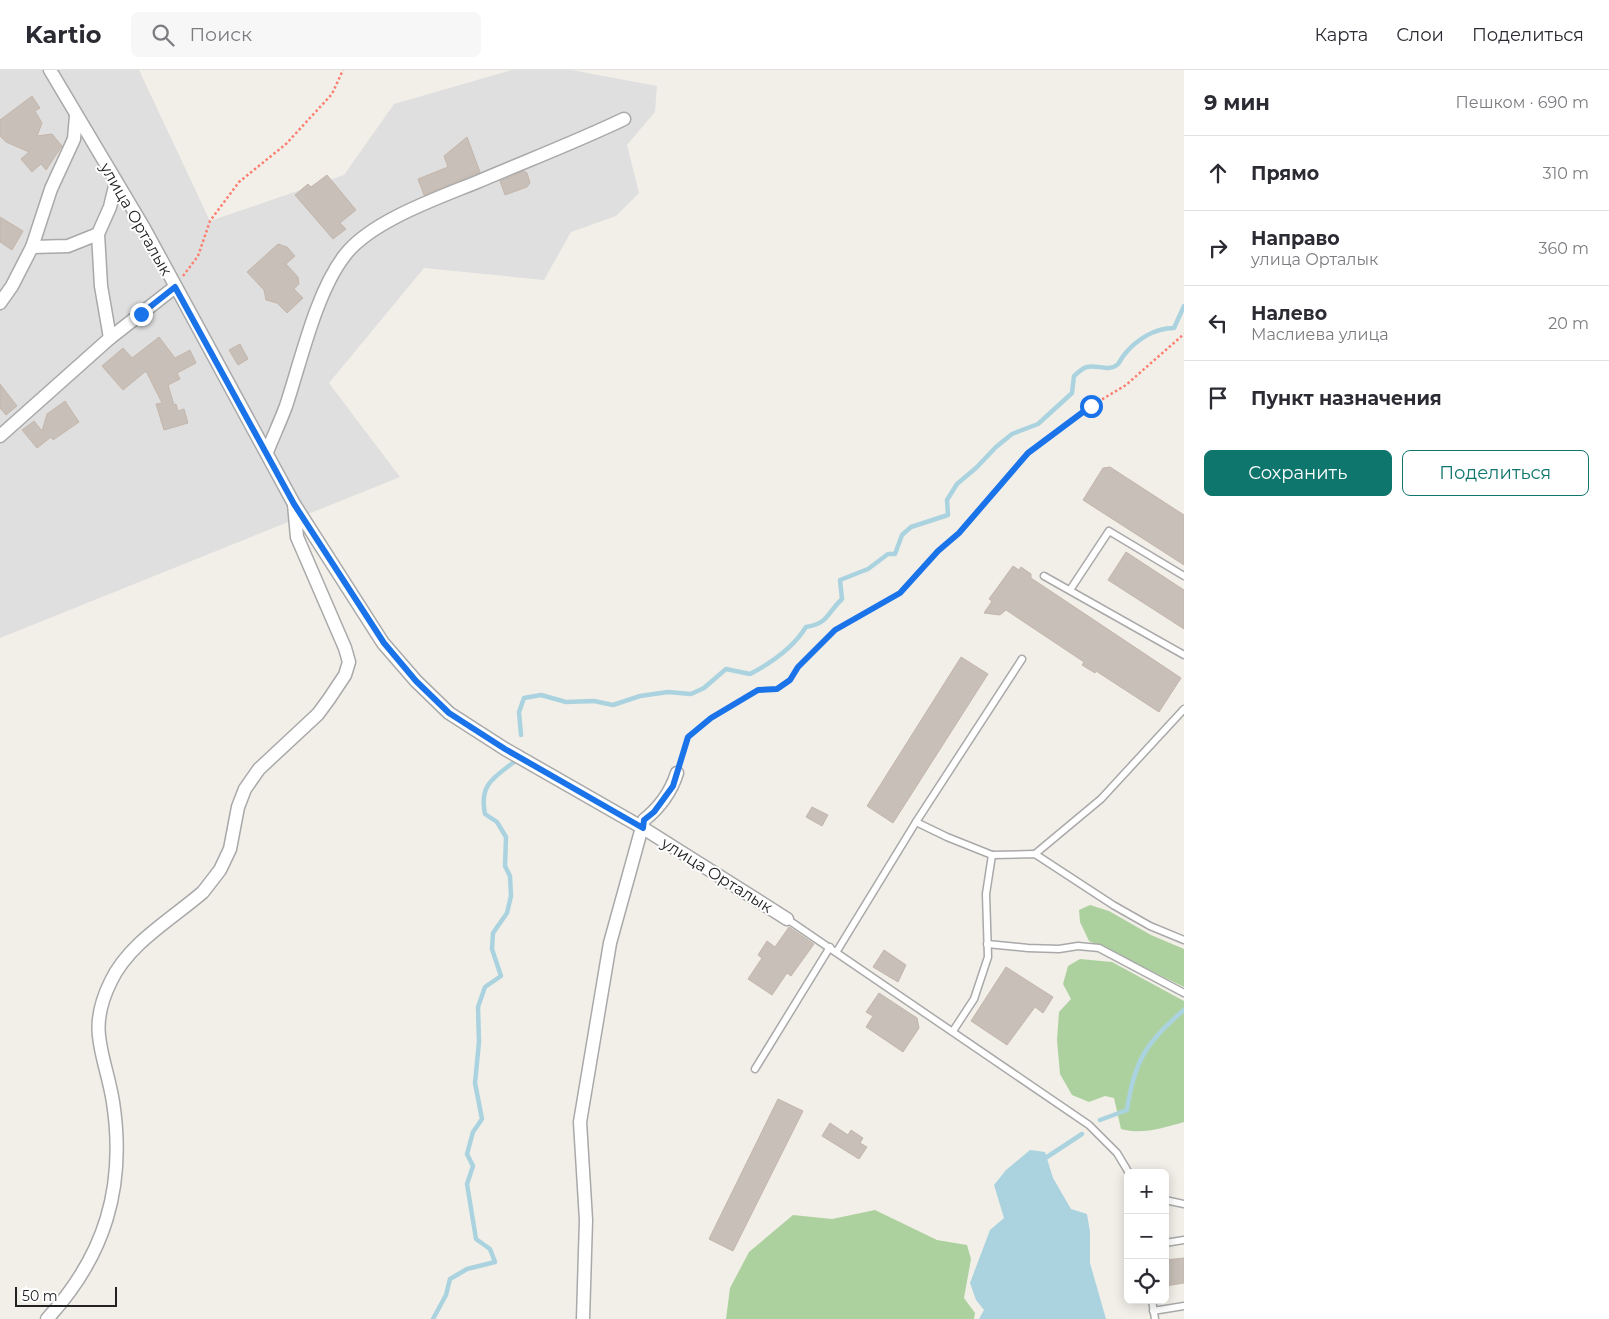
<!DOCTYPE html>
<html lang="ru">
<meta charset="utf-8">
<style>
:root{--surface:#fff;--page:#f7f7f7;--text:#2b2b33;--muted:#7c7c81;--line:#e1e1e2;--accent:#0f766e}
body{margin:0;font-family:Montserrat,sans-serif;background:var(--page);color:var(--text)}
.controls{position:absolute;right:15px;bottom:15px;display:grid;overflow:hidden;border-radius:8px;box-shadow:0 2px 12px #0003}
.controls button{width:45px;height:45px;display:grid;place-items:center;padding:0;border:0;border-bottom:1px solid var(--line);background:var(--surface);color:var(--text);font:25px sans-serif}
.scale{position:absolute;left:15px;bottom:12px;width:102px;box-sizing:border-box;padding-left:5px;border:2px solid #222;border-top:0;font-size:14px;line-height:18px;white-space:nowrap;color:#222;-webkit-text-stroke:4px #fff;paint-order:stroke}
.stop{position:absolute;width:15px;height:15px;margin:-11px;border:4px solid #1a73e8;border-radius:50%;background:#fff}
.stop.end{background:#1a73e8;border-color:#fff;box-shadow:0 1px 5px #0008}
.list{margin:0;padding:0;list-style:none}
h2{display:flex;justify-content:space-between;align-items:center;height:65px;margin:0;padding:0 20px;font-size:21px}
h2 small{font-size:16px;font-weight:400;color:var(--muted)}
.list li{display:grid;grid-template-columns:32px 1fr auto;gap:15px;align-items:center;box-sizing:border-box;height:75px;padding:0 20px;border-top:1px solid var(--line)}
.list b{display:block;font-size:19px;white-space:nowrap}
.list p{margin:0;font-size:16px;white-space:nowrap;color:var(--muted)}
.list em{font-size:16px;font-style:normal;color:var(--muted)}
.actions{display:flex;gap:10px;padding:15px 20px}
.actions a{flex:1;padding:11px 0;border:1px solid var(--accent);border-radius:8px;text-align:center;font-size:18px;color:var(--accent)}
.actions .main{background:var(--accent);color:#fff}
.icon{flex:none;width:28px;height:28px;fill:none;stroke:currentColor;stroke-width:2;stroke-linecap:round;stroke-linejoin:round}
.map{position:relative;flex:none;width:1184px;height:1249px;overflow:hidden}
header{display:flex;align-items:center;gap:30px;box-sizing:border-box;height:70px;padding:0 25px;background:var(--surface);border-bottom:1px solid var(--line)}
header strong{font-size:24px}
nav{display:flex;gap:28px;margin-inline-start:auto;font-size:18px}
.search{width:350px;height:45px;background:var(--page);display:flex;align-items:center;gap:12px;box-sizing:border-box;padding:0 18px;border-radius:8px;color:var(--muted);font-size:19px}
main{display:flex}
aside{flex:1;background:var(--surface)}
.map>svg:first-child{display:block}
.residential{fill:#e0dfdf}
.forest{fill:#add19e}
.water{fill:#aad3df}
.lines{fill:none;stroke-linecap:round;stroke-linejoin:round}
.stream{stroke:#aad3df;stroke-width:4.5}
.building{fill:#c7bfb8;stroke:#c4b6ab}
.service-casing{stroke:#a9a9a9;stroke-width:9}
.minor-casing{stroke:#a9a9a9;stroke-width:15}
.path{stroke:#fa8072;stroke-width:2.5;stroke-dasharray:2.5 2.5;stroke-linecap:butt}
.service{stroke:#fff;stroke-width:6}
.minor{stroke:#fff;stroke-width:12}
.route{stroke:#1a73e8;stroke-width:6}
.labels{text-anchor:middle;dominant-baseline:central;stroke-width:4;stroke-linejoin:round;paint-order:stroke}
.street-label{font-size:16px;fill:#222;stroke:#fff}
</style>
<header>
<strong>Kartio</strong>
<div class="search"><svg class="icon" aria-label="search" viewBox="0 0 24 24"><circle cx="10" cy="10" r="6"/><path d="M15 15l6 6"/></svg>Поиск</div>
<nav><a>Карта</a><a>Слои</a><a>Поделиться</a></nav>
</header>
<main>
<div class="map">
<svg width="1184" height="1249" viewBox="0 0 1184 1249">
<rect width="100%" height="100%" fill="#f2efe9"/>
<path class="residential" d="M 0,0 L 139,0 L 210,151 L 344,105 L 394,34 L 512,0 L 571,0 L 657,16 L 655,42 L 627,75 L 639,123 L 616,146 L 571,162 L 544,210 L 424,198 L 329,313 L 400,407 L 0,568 Z"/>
<g class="forest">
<path d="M 1090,835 L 1109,841 L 1151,865 L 1184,879 L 1184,917 L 1089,871 L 1080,852 L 1079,840 Z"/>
<path d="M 1080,889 L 1112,892 L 1184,931 L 1184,1052 C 1163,1058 1142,1065 1121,1059 L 1114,1028 L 1105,1026 L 1089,1032 L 1072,1025 L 1060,1004 L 1057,970 L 1059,942 L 1071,929 L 1063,914 L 1068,896 Z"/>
<path d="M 875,1140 L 937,1170 L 967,1175 L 971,1189 L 964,1228 L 975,1243 L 974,1249 L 726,1249 L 730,1218 L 749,1182 L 793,1145 L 832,1149 Z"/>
</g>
<path class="water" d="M 1030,1080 L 1045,1082 L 1053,1108 L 1071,1139 L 1087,1144 L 1090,1162 L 1090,1193 L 1106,1249 L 979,1249 L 984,1240 L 976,1230 L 970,1213 L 990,1160 L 1004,1148 L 994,1115 L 1006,1100 Z"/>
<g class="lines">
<g class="stream">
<path d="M 521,665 L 519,642 L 524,628 L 541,625 L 566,632 L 594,631 L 613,635 L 640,626 L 668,622 L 691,624 L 704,618 L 726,599 L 750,604 C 771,593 793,578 806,557 C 829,553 826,544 842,529 L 840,510 L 868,499 L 888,484 L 895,484 L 902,465 L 911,457 L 948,445 L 947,430 L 957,414 L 976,398 L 996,377 L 1012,364 L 1038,354 L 1072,323 L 1074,306 C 1078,303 1082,298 1087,297 C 1097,294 1108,302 1117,295 C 1120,293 1121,288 1124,285 C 1136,270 1154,258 1174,258 L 1184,236"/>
<path d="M 1100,1050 L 1127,1040 C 1134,991 1147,971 1184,940"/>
<path d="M 1047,1087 L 1082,1064"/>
<path d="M 433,1249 L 446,1225 L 450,1209 L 467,1199 L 495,1192 L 490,1179 L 476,1169 L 467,1114 L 473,1096 L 467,1084 L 473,1062 L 482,1049 L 475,1013 L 479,972 L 478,937 L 485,917 L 501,906 L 492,879 L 493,863 L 507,843 L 511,826 L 510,806 L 505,796 L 506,767 L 497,752 L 485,744 C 479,715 493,708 514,692"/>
</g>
</g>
<g class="building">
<path d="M 32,26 L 40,38 L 35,41 L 42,53 L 37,66 L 52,64 L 62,76 L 46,100 L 41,94 L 32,102 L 21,89 L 29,82 L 6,72 L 0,66 L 0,50 Z"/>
<path d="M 467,67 L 480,102 L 424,125 L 418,109 L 448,97 L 444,86 Z"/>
<path d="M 524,101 L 527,103 L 530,113 L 527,117 L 505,125 L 500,111 Z"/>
<path d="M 327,105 L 356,140 L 340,153 L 346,159 L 333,169 L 295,125 L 308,114 L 311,117 Z"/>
<path d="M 0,147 L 23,161 L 12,180 L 0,172 Z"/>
<path d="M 278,174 L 287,177 L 295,186 L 286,194 L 298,207 L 299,214 L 294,219 L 303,228 L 287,243 L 277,233 L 266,230 L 264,220 L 247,202 Z"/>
<path d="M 159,267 L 175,288 L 190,280 L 196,293 L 177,303 L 180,309 L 168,315 L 174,335 L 176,334 L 178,341 L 184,339 L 188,353 L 164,360 L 156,334 L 162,333 L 146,301 L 123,320 L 102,296 L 123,278 L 132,288 Z"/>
<path d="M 240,274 L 248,289 L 238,295 L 229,280 Z"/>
<path d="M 0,314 L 17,336 L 6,345 L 0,338 Z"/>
<path d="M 65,331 L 79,352 L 53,370 L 51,367 L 37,378 L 22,360 L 34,351 L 42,361 L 47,344 Z"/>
<path d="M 1110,397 L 1184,445 L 1184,495 L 1083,430 L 1103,398 Z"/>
<path d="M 1126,482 L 1184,520 L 1184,559 L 1108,510 Z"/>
<path d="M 1013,496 L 1019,500 L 1021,497 L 1031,504 L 1031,508 L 1181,608 L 1159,642 L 1096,601 L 1095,603 L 1082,595 L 1084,592 L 1006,540 L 1000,545 L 984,543 L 992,531 L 989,529 Z"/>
<path d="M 961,587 L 988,604 L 893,753 L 867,736 Z"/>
<path d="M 812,737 L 828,745 L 822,756 L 806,747 Z"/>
<path d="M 789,857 L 814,874 L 791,906 L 787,903 L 772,925 L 748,909 L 762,888 L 758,885 L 767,871 L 775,877 Z"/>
<path d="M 884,880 L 906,895 L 898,912 L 873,897 Z"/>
<path d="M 1006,897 L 1053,927 L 1043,943 L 1035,937 L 1007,975 L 971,951 Z"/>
<path d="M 879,923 L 917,948 L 919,958 L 903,982 L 866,957 L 873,946 L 866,942 Z"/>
<path d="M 778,1029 L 803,1041 L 733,1181 L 709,1169 Z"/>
<path d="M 830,1053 L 848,1065 L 851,1060 L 863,1068 L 860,1073 L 867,1077 L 859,1089 L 822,1066 Z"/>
<path d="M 1184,1188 L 1184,1213 L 1165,1216 L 1165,1190 Z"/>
</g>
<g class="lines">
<defs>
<g id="service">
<path d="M 1044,506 L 1184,585"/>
<path d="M 1070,520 L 1109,461 L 1184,506"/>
<path d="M 916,752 L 947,767 L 992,785 L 1035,784 L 1113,835 L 1150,856 L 1184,870"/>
<path d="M 1035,784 L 1101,729 L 1184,639"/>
<path d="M 787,849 L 1089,1055 L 1117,1083 L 1129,1103"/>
<path d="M 987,874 L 1028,878 L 1059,879 L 1078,876 L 1099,878 L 1184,923"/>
<path d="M 837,881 L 916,752 L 1022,589"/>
<path d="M 953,961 L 974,929 L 988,887 L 986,824 L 992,785"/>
<path d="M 755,999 L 830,877"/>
<path d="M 1165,1130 L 1184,1134"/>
<path d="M 1165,1173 L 1184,1170"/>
<path d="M 1152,1230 L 1155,1249"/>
<path d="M 1153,1241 L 1184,1236"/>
</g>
<g id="minor">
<path d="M 50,0 L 144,158 L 294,434 L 383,573 L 416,611 L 449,643 L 505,679 L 643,758 L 787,849"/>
<path d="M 32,177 L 68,176 L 98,164"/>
<path d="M 0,233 L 12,216 L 32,177 L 51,119 L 74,69 L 76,46"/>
<path d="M 110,268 L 101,216 L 98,164 L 110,137 L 116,112"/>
<path d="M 0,366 L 110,268 L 175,217"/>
<path d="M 267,382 C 273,367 280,352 286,336 C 301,291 316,222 345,185 C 371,151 438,128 477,112 C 526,91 576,72 624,49"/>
<path d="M 47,1249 C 105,1186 126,1117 113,1032 C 105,983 86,961 111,911 C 129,873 172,849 203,822 L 220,800 L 230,779 L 238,737 L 245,719 L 259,699 L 318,644 L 329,629 L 345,605 L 349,592 L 345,578 L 297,467 L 294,434"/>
<path d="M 583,1249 L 586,1150 L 580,1052 L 610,873 L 644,750 C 659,738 671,722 677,703"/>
</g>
</defs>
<use href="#service" class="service-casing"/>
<use href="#minor" class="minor-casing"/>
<g class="path">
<path d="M 183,206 L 198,186 L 210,151 L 239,112 L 286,74 L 332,24 L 343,0"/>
<path d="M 679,692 L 688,667 L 711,648 L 758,620 L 777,619 L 790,610 L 798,597 L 835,560 L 901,523 L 938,481 L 959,463 L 1028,383 L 1091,336 L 1126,315 L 1184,264"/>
</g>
<use href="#service" class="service"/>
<use href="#minor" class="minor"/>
</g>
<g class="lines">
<path class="route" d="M 141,244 L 175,217 L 294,434 L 384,573 L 416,611 L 449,643 L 505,679 L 643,758 L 644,750 L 654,742 L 673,716 L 688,667 L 711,648 L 758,620 L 777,619 L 790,610 L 798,597 L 835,560 L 900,523 L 938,481 L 959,463 L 1028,383 L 1091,336"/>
</g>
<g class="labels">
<g class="street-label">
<text transform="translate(136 149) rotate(60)">улица Орталык</text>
<text transform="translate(717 805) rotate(32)">улица Орталык</text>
</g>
</g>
</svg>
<div class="controls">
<button>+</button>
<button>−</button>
<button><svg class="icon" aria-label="locate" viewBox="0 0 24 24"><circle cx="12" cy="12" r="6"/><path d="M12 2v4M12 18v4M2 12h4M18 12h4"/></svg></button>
</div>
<div class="scale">50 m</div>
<div class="stop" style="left:1091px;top:336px"></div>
<div class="stop end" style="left:141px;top:244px"></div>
</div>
<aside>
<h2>9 мин<small>Пешком · 690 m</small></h2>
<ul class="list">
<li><svg class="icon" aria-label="ahead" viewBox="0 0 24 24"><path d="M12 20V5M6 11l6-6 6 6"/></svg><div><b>Прямо</b></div><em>310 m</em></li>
<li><svg class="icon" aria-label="right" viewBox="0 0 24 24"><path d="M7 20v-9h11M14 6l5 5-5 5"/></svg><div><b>Направо</b><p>улица Орталык</p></div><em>360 m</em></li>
<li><svg class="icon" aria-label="left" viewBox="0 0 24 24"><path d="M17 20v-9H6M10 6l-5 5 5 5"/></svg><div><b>Налево</b><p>Маслиева улица</p></div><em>20 m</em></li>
<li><svg class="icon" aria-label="arrive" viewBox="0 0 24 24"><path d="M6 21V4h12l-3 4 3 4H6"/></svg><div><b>Пункт назначения</b></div></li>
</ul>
<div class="actions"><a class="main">Сохранить</a><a>Поделиться</a></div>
</aside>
</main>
